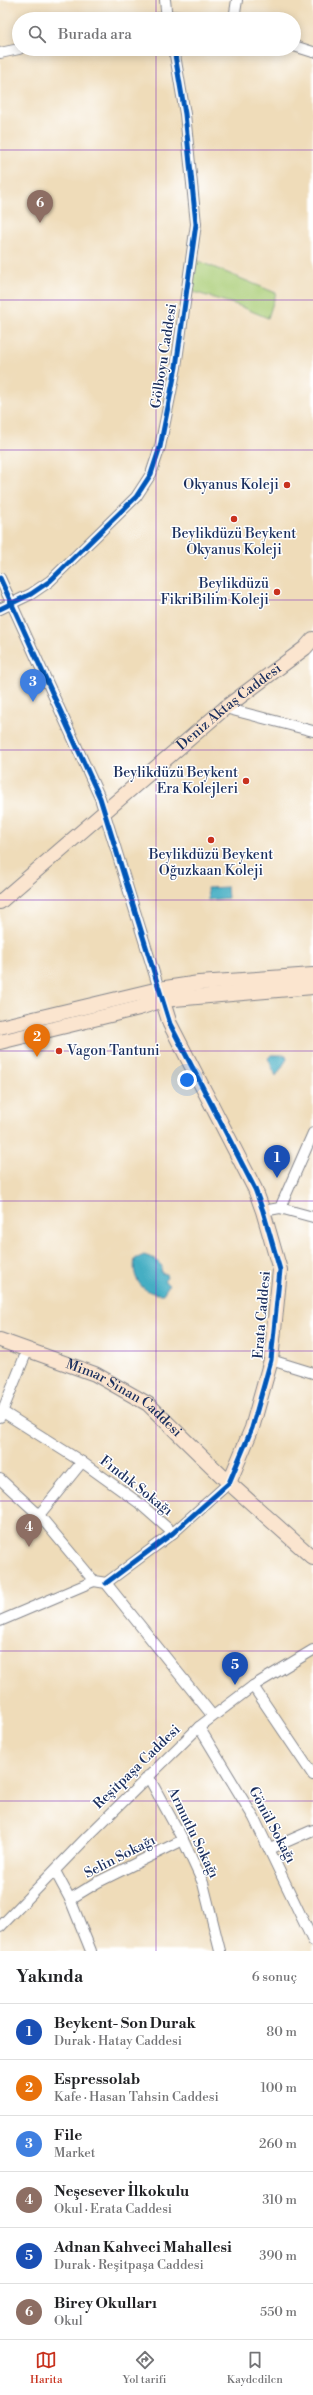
<!DOCTYPE html>
<html lang="tr">
<meta charset="utf-8">
<style>
:root{--surface:#fff;--page:#f6f6f6;--text:#202124;--muted:#757577;--line:#e0e0e0;--accent:#c8321e}
body{margin:0;font-family:"Libre Bodoni",serif;background:var(--page);color:var(--text)}
.you{position:absolute;left:187px;top:1080px;width:14px;height:14px;margin:-10px;border:3px solid #fff;border-radius:50%;background:#1a73e8;box-shadow:0 0 0 6px #1a73e833}
.badge{display:grid;place-items:center;width:26px;height:26px;border-radius:50%;background:var(--accent);color:#fff;font-size:13px;font-weight:700}
.pin{position:absolute;translate:-50% -33px;filter:drop-shadow(0 1px 2px #0008)}
.pin::after{content:'';position:absolute;top:21px;width:14px;height:12px;background:inherit;clip-path:polygon(0 0,100% 0,50% 100%)}
.list{margin:0;padding:0;list-style:none}
h2{display:flex;justify-content:space-between;align-items:center;height:52px;margin:0;padding:0 16px;font-size:17px}
h2 small{font-size:13px;font-weight:400;color:var(--muted)}
.list li{display:grid;grid-template-columns:26px 1fr auto;gap:12px;align-items:center;box-sizing:border-box;height:56px;padding:0 16px;border-top:1px solid var(--line)}
.list b{display:block;font-size:15px;white-space:nowrap}
.list p{margin:0;font-size:13px;white-space:nowrap;color:var(--muted)}
.list em{font-size:13px;font-style:normal;color:var(--muted)}
.icon{flex:none;width:22px;height:22px;fill:none;stroke:currentColor;stroke-width:2;stroke-linecap:round;stroke-linejoin:round}
.map{position:relative;flex:none;width:313px;height:1951px;overflow:hidden}
.search{position:absolute;background:var(--surface);box-shadow:0 2px 10px #0003;left:12px;right:12px;top:12px;height:44px;display:flex;align-items:center;gap:10px;box-sizing:border-box;padding:0 14px;border-radius:22px;color:var(--muted);font-size:15px}
.sheet{height:388px;background:var(--surface)}
nav{display:flex;justify-content:space-around;align-items:center;box-sizing:border-box;height:56px;border-top:1px solid var(--line);background:var(--surface);font-size:11px;color:var(--muted)}
nav a{display:grid;justify-items:center;gap:2px}
nav .on{color:var(--accent)}
.map>svg:first-child{display:block}
.grass{fill:#aacd77;stroke:#627e6a}
.water{fill:#44aec3;stroke:#306e90}
.lines{fill:none;stroke-linecap:round;stroke-linejoin:round}
.street-casing{stroke:#85868c;stroke-width:12}
.secondary-casing{stroke:#85868c;stroke-width:16}
.street{stroke:#fff;stroke-width:10}
.secondary{stroke:#fbe5cf;stroke-width:14}
.cycleway-casing{stroke:#fff;stroke-width:8}
.cycleway{stroke:#0057b8;stroke-width:5}
.grid{fill:none;stroke:#7b2cbf;stroke-width:1;stroke-opacity:0.55}
.poi-dot{fill:#c8321e;stroke:#fff;stroke-width:1.5}
.labels{text-anchor:middle;dominant-baseline:central;stroke-width:3;stroke-linejoin:round;paint-order:stroke}
.street-label{font-size:14px;fill:#1b2f5e;stroke:#fff}
.poi-label{font-size:14px;fill:#1b2f5e;stroke:#fff;text-anchor:end}
</style>
<div class="map">
<svg width="313" height="1951" viewBox="0 0 313 1951">
<rect width="100%" height="100%" fill="#fff"/>
<filter id="ink" filterUnits="userSpaceOnUse"><feTurbulence type="fractalNoise" baseFrequency=".025" numOctaves="2"/><feDisplacementMap in="SourceGraphic" scale="8" xChannelSelector="R" yChannelSelector="G"/><feConvolveMatrix kernelMatrix="1 2 1 2 8 2 1 2 1" color-interpolation-filters="sRGB"/></filter>
<filter id="wash" filterUnits="userSpaceOnUse"><feTurbulence type="fractalNoise" baseFrequency=".012" numOctaves="4" result="noise"/><feDisplacementMap in="SourceGraphic" scale="16" xChannelSelector="R" yChannelSelector="G"/><feGaussianBlur stdDeviation="0.9" result="paint"/><feColorMatrix in="noise" values="0 0 0 0 0 0 0 0 0 0 0 0 0 0 0 0 0 1.4 0 .05"/><feComposite in="paint" operator="in"/></filter>
<g filter="url(#wash)">
<rect width="100%" height="100%" fill="#efdcb9"/>
<path class="grass" d="M 191,258 L 276,293 L 268,318 L 237,305 L 187,290 Z"/>
<g class="water">
<path d="M 227,887 L 228,898 L 208,900 L 207,888 Z"/>
<path d="M 271,1055 L 286,1055 L 287,1059 L 276,1076 L 268,1058 Z"/>
<path d="M 144,1255 L 155,1259 L 162,1266 L 161,1273 L 166,1274 L 167,1278 L 164,1281 L 169,1285 L 163,1294 C 143,1295 131,1279 135,1259 Z"/>
</g>
</g>
<g filter="url(#ink)">
<g class="lines">
<defs>
<g id="street">
<path d="M 165,0 L 167,19"/>
<path d="M 155,19 L 167,16 L 209,19"/>
<path d="M 234,19 L 237,0"/>
<path d="M 294,46 L 313,52"/>
<path d="M 0,53 L 19,49"/>
<path d="M 0,578 L 100,798 L 159,989"/>
<path d="M 0,609 L 31,594 L 50,581 L 136,497 L 151,474 L 160,447 L 176,367 L 196,224 L 185,114 L 174,49"/>
<path d="M 225,708 L 313,731"/>
<path d="M 280,1208 L 313,1217"/>
<path d="M 263,1211 L 280,1208 L 313,1133"/>
<path d="M 271,1360 L 313,1373"/>
<path d="M 3,1412 L 82,1462 L 39,1515"/>
<path d="M 0,1417 L 27,1351"/>
<path d="M 82,1462 L 139,1503 L 173,1533"/>
<path d="M 0,1479 L 39,1515 L 94,1581 L 106,1583 L 212,1715"/>
<path d="M 106,1583 L 173,1533 L 229,1483"/>
<path d="M 0,1621 L 94,1581"/>
<path d="M 253,1686 L 313,1775"/>
<path d="M 199,1727 L 254,1818 L 313,1941"/>
<path d="M 148,1776 L 183,1840 L 203,1883 L 220,1951"/>
<path d="M 270,1849 L 313,1830"/>
<path d="M 55,1871 L 70,1899 L 91,1951"/>
<path d="M 70,1899 L 98,1882 L 183,1840"/>
<path d="M 0,1927 L 88,1836 L 199,1727 L 253,1686 L 313,1650"/>
</g>
<g id="secondary">
<path id="s1" d="M 0,902 L 225,708 L 305,648 L 313,639"/>
<path d="M 159,989 L 170,1024 L 255,1189 L 263,1211 L 280,1270 L 271,1360 L 252,1428 L 229,1483"/>
<path d="M 0,1027 L 159,989 L 199,983 L 313,975"/>
<path d="M 0,1042 L 139,1008 L 163,1000 L 313,987"/>
<path id="s2" d="M 0,1340 L 95,1374 L 148,1404 L 229,1483 L 313,1558"/>
</g>
</defs>
<use href="#street" class="street-casing"/>
<use href="#secondary" class="secondary-casing"/>
<use href="#street" class="street"/>
<use href="#secondary" class="secondary"/>
<defs>
<g id="cycleway">
<path d="M 0,578 L 100,798 L 170,1024 L 255,1189 L 263,1211 L 280,1270 L 271,1360 L 252,1428 L 229,1483 L 173,1533 L 106,1583"/>
<path d="M 0,609 L 31,594 L 50,581 L 136,497 L 151,474 L 160,447 L 176,367 L 196,224 L 185,114 L 174,49"/>
</g>
</defs>
<use href="#cycleway" class="cycleway-casing"/>
<use href="#cycleway" class="cycleway"/>
</g>
</g>
<path class="grid" d="M 156,0 L 156,19M 156,49 L 156,1951M 0,150 L 313,150M 0,300 L 313,300M 0,450 L 313,450M 0,600 L 313,600M 0,750 L 313,750M 0,900 L 313,900M 0,1051 L 313,1051M 0,1201 L 313,1201M 0,1351 L 313,1351M 0,1501 L 313,1501M 0,1651 L 313,1651M 0,1801 L 313,1801"/>
<g class="poi-dot">
<circle cx="287" cy="485" r="4"/>
<circle cx="234" cy="519" r="4"/>
<circle cx="277" cy="592" r="4"/>
<circle cx="246" cy="781" r="4"/>
<circle cx="211" cy="840" r="4"/>
<circle cx="59" cy="1051" r="4"/>
</g>
<g class="labels">
<g class="street-label">
<text transform="translate(164 356) rotate(-81)">Gölboyu Caddesi</text>
<text stroke="none"><textPath href="#s1" startOffset="301">Deniz Aktaş Caddesi</textPath></text>
<text transform="translate(262 1315) rotate(-85)">Erata Caddesi</text>
<text stroke="none"><textPath href="#s2" startOffset="138">Mimar Sinan Caddesi</textPath></text>
<text transform="translate(136 1486) rotate(38)">Fındık Sokağı</text>
<text transform="translate(137 1767) rotate(-44)">Reşitpaşa Caddesi</text>
<text transform="translate(272 1825) rotate(62)">Gönül Sokağı</text>
<text transform="translate(193 1833) rotate(64)">Armutlu Sokağı</text>
<text transform="translate(120 1857) rotate(-27)">Selin Sokağı</text>
</g>
<g class="poi-label">
<text x="279" y="485">Okyanus Koleji</text>
<text x="234" y="534" text-anchor="middle">Beylikdüzü Beykent<tspan x="234" dy="16">Okyanus Koleji</tspan></text>
<text x="269" y="584">Beylikdüzü<tspan x="269" dy="16">FikriBilim Koleji</tspan></text>
<text x="238" y="773">Beylikdüzü Beykent<tspan x="238" dy="16">Era Kolejleri</tspan></text>
<text x="211" y="855" text-anchor="middle">Beylikdüzü Beykent<tspan x="211" dy="16">Oğuzkaan Koleji</tspan></text>
<text x="67" y="1051" text-anchor="start">Vagon Tantuni</text>
</g>
</g>
</svg>
<div class="you"></div>
<div class="pin badge" style="left:277px;top:1178px;background:#1a4fb4">1</div>
<div class="pin badge" style="left:37px;top:1057px;background:#e8710a">2</div>
<div class="pin badge" style="left:33px;top:702px;background:#3f7fe0">3</div>
<div class="pin badge" style="left:29px;top:1547px;background:#8d6e63">4</div>
<div class="pin badge" style="left:235px;top:1685px;background:#1a4fb4">5</div>
<div class="pin badge" style="left:40px;top:223px;background:#8d6e63">6</div>
<div class="search"><svg class="icon" aria-label="search" viewBox="0 0 24 24"><circle cx="10" cy="10" r="6"/><path d="M15 15l6 6"/></svg>Burada ara</div>
</div>
<section class="sheet">
<h2>Yakında<small>6 sonuç</small></h2>
<ul class="list">
<li><span class="badge" style="background:#1a4fb4">1</span><div><b>Beykent- Son Durak</b><p>Durak · Hatay Caddesi</p></div><em>80 m</em></li>
<li><span class="badge" style="background:#e8710a">2</span><div><b>Espressolab</b><p>Kafe · Hasan Tahsin Caddesi</p></div><em>100 m</em></li>
<li><span class="badge" style="background:#3f7fe0">3</span><div><b>File</b><p>Market</p></div><em>260 m</em></li>
<li><span class="badge" style="background:#8d6e63">4</span><div><b>Neşesever İlkokulu</b><p>Okul · Erata Caddesi</p></div><em>310 m</em></li>
<li><span class="badge" style="background:#1a4fb4">5</span><div><b>Adnan Kahveci Mahallesi</b><p>Durak · Reşitpaşa Caddesi</p></div><em>390 m</em></li>
<li><span class="badge" style="background:#8d6e63">6</span><div><b>Birey Okulları</b><p>Okul</p></div><em>550 m</em></li>
</ul>
</section>
<nav>
<a class="on"><svg class="icon" aria-label="map" viewBox="0 0 24 24"><path d="M3 6l6-2 6 2 6-2v14l-6 2-6-2-6 2zM9 4v14M15 6v14"/></svg>Harita</a>
<a><svg class="icon" aria-label="directions" viewBox="0 0 24 24"><path d="M12 3l9 9-9 9-9-9zM9 14v-3h6M13 9l2 2-2 2"/></svg>Yol tarifi</a>
<a><svg class="icon" aria-label="saved" viewBox="0 0 24 24"><path d="M7 4h10v16l-5-4-5 4z"/></svg>Kaydedilen</a>
</nav>
